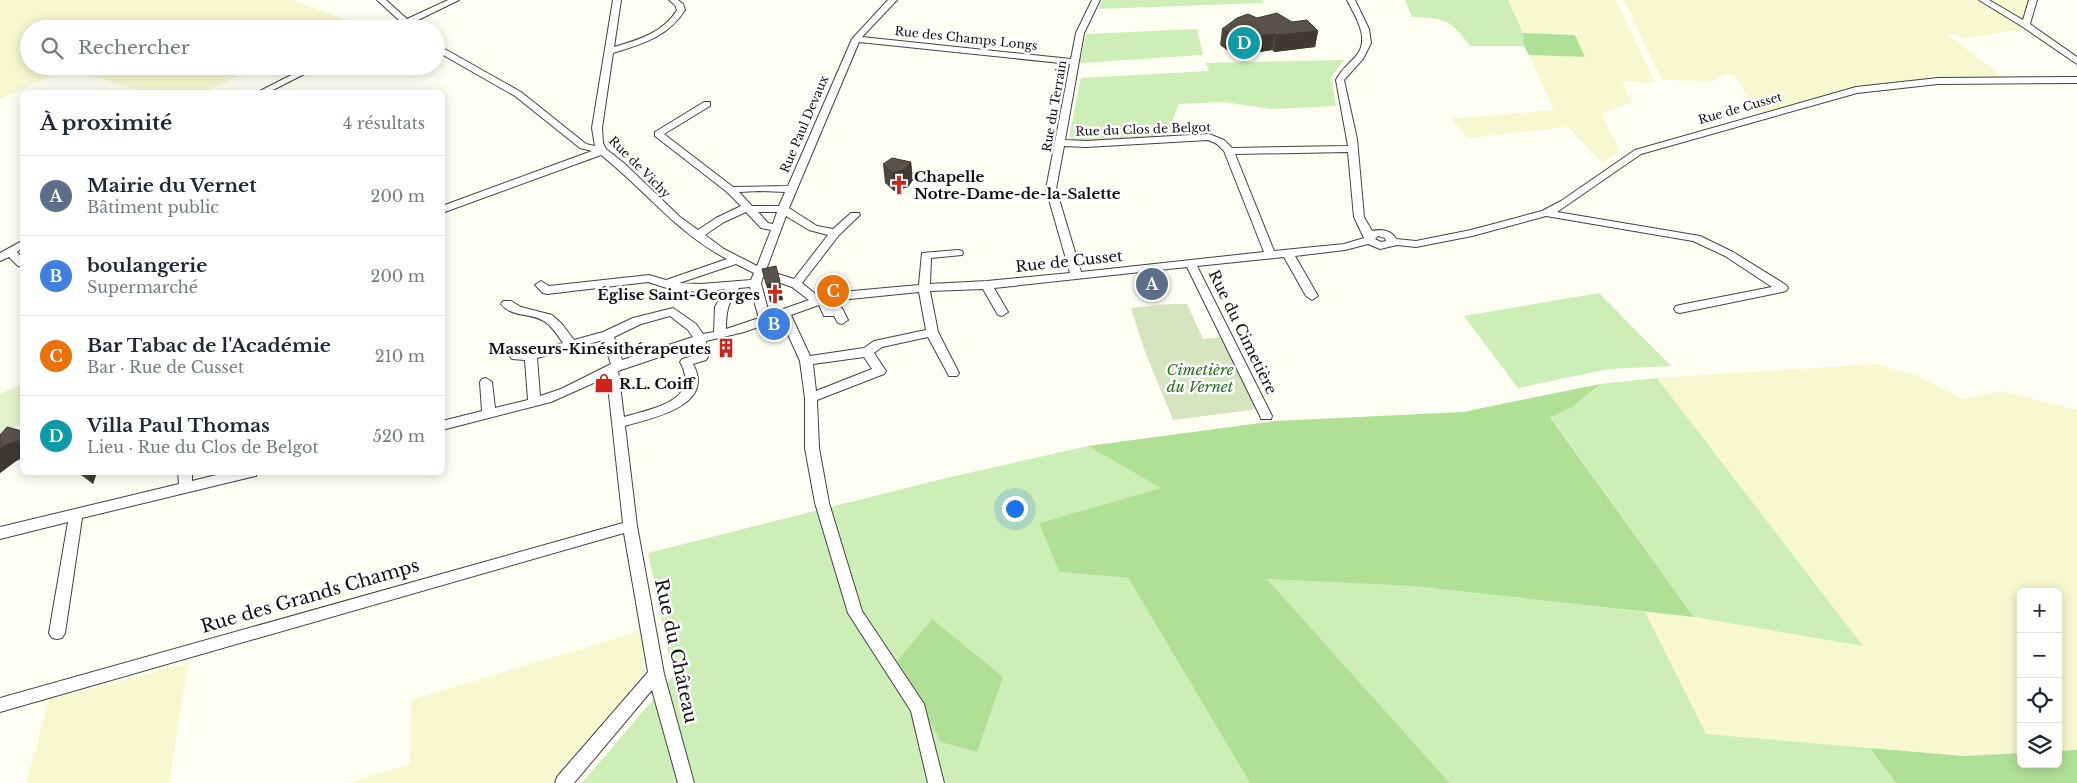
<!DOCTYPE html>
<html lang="fr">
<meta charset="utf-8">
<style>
:root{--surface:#fff;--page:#f2f2f3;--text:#1f2937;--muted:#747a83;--line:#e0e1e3;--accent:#db2777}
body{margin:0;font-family:"Libre Baskerville",serif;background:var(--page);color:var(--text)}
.controls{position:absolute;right:15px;bottom:15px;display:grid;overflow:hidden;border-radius:8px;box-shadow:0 2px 12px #0003}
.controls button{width:45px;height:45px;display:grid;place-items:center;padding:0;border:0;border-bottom:1px solid var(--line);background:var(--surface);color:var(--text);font:25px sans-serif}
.you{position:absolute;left:1014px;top:508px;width:18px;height:18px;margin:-12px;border:4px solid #fff;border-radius:50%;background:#1a73e8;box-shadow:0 0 0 8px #1a73e833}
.badge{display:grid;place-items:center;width:32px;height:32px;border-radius:50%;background:var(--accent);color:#fff;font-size:16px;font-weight:700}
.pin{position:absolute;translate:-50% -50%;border:2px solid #fff;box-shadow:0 1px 5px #0006}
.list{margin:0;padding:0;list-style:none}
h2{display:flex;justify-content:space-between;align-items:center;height:65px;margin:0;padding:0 20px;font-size:21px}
h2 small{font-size:16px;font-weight:400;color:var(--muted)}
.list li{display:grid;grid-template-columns:32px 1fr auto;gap:15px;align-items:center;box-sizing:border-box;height:80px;padding:0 20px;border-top:1px solid var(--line)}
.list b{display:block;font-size:19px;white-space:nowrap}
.list p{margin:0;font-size:16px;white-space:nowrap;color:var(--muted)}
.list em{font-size:16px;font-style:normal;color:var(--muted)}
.icon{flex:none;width:28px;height:28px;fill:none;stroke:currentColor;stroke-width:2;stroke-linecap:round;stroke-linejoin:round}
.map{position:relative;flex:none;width:2077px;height:783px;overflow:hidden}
.search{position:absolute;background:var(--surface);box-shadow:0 2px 12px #0003;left:20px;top:20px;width:425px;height:55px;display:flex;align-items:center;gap:12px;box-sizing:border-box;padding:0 18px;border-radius:28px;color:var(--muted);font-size:19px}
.panel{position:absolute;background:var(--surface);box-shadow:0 2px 12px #0003;left:20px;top:90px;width:425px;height:385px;border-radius:8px}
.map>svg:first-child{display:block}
.farmland{fill:#f7f8d0}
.green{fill:#ceeeb8}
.forest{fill:#afe096}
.cemetery{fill:#d5e5c0}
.pitch{fill:#e1f4cb}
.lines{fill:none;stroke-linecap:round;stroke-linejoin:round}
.minor-casing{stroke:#434343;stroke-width:2}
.minor{fill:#fff;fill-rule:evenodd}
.wall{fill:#4d4740}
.shaded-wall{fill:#3f3934}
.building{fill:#5a524b;stroke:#3f3934}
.labels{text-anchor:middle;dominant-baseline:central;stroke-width:5;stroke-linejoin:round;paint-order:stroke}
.far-street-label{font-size:12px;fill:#101010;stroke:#fff}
.poi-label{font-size:15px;font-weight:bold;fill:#101010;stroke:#fff;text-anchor:start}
.street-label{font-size:15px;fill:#101010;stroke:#fff}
.park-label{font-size:15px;font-style:italic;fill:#216f19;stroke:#fff}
.near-street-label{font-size:18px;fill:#101010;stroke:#fff}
</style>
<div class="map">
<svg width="2077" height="783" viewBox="0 0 2077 783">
<rect width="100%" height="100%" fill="#fffef3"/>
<g class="farmland">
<path d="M 0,0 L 292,0 L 346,20 L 339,29 L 29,29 L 29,66 L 258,66 L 205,92 L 189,90 L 184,92 L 144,92 L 65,68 L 0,100 Z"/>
<path d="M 1508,0 L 1616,0 L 1655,83 L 1621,81 L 1632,102 L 1601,114 L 1620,151 L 1602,163 L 1567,127 L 1468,138 L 1451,119 L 1554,110 L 1529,55 L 1585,57 L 1575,35 L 1523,33 Z"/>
<path d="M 1624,0 L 2033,0 L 2026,25 L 2022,29 L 1964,39 L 1956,34 L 1946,34 L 2003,77 L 1938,78 L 1920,82 L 1889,84 L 1759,117 L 1734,74 L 1724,73 L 1714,81 L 1662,80 Z"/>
<path d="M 1878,364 L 1919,377 L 1963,399 L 2002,391 L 2077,410 L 2077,750 L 2058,751 L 2058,592 L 2021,592 L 2021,753 L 1964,756 L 1706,734 L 1645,612 L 1694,617 L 1862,645 L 1657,378 Z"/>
<path d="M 644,630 L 643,673 L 563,783 L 349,783 L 410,764 L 411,700 Z"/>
<path d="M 188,663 L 169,783 L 26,783 L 49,699 Z"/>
</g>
<g class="green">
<path d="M 1102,0 L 1262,0 L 1263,3 L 1098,9 Z"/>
<path d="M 1405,0 L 1508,0 L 1523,33 L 1524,46 L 1470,46 C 1450,19 1445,18 1412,17 Z"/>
<path d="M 1197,29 L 1203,55 L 1080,63 L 1086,34 Z"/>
<path d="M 1344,60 L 1331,77 L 1336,105 L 1334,106 L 1272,109 L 1223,102 L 1179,104 L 1173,118 L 1176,137 L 1080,143 L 1069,137 L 1081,78 L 1209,71 L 1206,63 Z"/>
<path d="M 1599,293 L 1671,366 L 1608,369 L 1518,388 L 1464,316 Z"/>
<path d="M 1657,378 L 1863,646 L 1694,617 L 1550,416 L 1571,408 L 1600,384 Z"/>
<path d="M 1088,446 L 1162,488 L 1039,523 L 1059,572 L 1128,578 L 1250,783 L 582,783 L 673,676 L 648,553 L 946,478 Z"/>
<path d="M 1267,579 L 1411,586 L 1645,612 L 1706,734 L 1870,748 L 1896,783 L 1450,783 Z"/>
</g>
<g class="forest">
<path d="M 1523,33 L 1575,35 L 1585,57 L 1529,55 L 1524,46 Z"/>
<path d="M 1600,384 L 1571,408 L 1550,417 L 1694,617 L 1411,586 L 1267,579 L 1450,783 L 1250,783 L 1128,578 L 1059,572 L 1039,523 L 1161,488 L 1088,446 L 1276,421 L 1463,412 Z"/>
<path d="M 932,619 L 1003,677 L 977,752 L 941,742 L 897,661 Z"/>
<path d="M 1870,748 L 1964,756 L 2021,753 L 2021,764 L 2058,764 L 2058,751 L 2077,750 L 2077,783 L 1896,783 Z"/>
</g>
<path class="cemetery" d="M 1169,304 L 1187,304 L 1203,339 L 1224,337 L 1256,406 L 1251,410 L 1173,420 L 1144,349 L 1131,308 Z"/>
<path class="pitch" d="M 22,384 L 22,424 L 0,434 L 0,394 Z"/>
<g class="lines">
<defs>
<g id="minor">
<path d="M 377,0 L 386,0 L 407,19 L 448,0 L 459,0 L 412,23 L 415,27 L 414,29 L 408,29 L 405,26 L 400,29 L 389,29 L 401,22 Z"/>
<path d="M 613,0 L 621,0 L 614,47 C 638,40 663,33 677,10 L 675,5 L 669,0 L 678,0 L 683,4 L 685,10 C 668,37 642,44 613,53 L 602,128 L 603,143 L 606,149 L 625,164 L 680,217 L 698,230 L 716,218 L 741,206 L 727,192 L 655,136 L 655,132 L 704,102 L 710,102 L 710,106 L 664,134 L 733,187 L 788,186 L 852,39 L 888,0 L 897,0 L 862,37 L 1071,59 L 1076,33 L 1092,0 L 1100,0 L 1084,33 L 1065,140 L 1086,141 L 1209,134 L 1224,140 L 1232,148 L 1348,146 L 1336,80 C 1341,70 1349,64 1356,56 C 1371,39 1355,16 1347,0 L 1355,0 L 1369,29 L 1371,43 L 1363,59 L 1344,80 L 1357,139 L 1364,217 L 1372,231 C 1381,229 1392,230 1396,239 L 1416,241 L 1471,230 L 1542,211 L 1561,201 L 1635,150 L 1856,87 L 1938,78 L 2077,77 L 2077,83 L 1938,84 L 1857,93 L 1641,154 L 1557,212 L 1700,236 L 1733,252 L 1786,285 L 1788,288 L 1786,291 L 1782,292 L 1680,313 L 1676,312 L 1674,309 L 1676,306 L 1680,305 L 1772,287 L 1725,256 L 1693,241 L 1546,216 L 1472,236 L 1416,247 L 1397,245 L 1380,249 L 1368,244 L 1345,250 L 1295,256 L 1318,296 L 1312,300 L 1306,296 L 1284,257 L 1197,266 L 1272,416 L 1271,419 L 1261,419 L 1260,416 L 1187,267 L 994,288 L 1008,312 L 1002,316 L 998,315 L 983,289 L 930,291 L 938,332 L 959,373 L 957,376 L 949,376 L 928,337 L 882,347 L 874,353 L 886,371 L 884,374 L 817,400 L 819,448 L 829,503 L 862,611 L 924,704 L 944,783 L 928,783 L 911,711 L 848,613 L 815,503 L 805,448 L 805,398 L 800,361 L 781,319 L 744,332 L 706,341 L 708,357 L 706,360 L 693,364 C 716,406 652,418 625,426 L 637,526 L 664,674 L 694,783 L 678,783 L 652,690 L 574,783 L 555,783 L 557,777 L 648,672 L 624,533 L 0,712 L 0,698 L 623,523 L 607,377 L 551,402 L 442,430 L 442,421 L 482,411 L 480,382 L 482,379 L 486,378 L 492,382 L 495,408 L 528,400 L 525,360 L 512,359 L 510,356 L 512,353 L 531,352 L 563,343 C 557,334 551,325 542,320 C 528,313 511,317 501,304 L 503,301 L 511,301 L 521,307 L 552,315 L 562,324 L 574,340 L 603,332 L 633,318 L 673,308 L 696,324 L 703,334 L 714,332 L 715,307 L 725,289 L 701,292 L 673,290 L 648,282 L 547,294 L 543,293 L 535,285 L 541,281 L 549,286 L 649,275 L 666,280 L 727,259 C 678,234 644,189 601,155 L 442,213 L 442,206 L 592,151 L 580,148 L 515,96 L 436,51 L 436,44 L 521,92 L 586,144 L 595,146 L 592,128 ZM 859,42 L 1070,64 L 1046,189 L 1070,273 L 987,281 L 930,284 L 931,258 L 962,255 L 963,253 L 962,251 L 958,250 L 922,253 L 919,285 L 830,293 L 819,297 L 802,283 L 839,235 L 860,215 L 859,213 L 851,213 L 833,229 L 817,226 L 789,208 ZM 1208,140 L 1217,144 L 1224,151 L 1264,252 L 1081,272 L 1056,189 L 1064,146 L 1086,147 ZM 1348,152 L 1354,217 L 1364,238 L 1344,244 L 1274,251 L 1235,154 ZM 759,191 L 785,192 L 779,206 L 752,206 L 739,192 ZM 746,212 L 761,228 L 771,230 L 757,266 L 724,249 L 705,235 L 724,222 ZM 758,212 L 777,212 L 773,224 L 768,223 ZM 786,216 L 809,230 L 828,235 L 794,279 L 766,270 ZM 1378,236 L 1385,238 L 1386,241 L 1381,242 L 1375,239 ZM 736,264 L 754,273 L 751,280 L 701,284 L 679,283 ZM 763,277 L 792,287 L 809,300 L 769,314 L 761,283 ZM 750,287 L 759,318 L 726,329 C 726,312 728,301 739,288 ZM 919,292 L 926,330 L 874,341 L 864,348 L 810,356 L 791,315 L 819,305 L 824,316 L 834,316 L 838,323 L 842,324 L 848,320 L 842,308 L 838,307 L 832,308 L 830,301 ZM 670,316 L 688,330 L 693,337 L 622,360 L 614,337 L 641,324 ZM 603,340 L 611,364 L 561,389 L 540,396 L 537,358 ZM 695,345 L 696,355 L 682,359 L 680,362 C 702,401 651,409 624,417 L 618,371 ZM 864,357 L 872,369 L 816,391 L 813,364 Z"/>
<path d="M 1979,0 L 1989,0 L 2023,20 L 2029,0 L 2037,0 L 2030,24 L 2077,57 L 2077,64 L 2023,27 Z"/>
<path d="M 309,66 L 320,66 L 269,92 L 258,92 Z"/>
<path d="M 22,241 L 22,248 L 17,252 L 22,258 L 22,267 L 18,266 L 9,257 L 0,261 L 0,253 Z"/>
<path d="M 178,472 L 192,472 L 192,481 L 228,472 L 257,472 L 256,476 L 251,477 L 82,518 L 65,633 L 62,638 L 57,639 L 52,638 L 49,633 L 68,522 L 0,539 L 0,527 L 179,484 Z"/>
</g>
</defs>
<use href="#minor" class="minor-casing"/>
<use href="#minor" class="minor"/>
</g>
<g class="wall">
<path d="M 1257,18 L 1292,22 L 1318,31 L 1315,47 L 1274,52 L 1272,50 L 1254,53 L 1254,51 L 1235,56 L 1220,45 L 1222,29 Z"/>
<path d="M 911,162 L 913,180 L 908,187 L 894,191 L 885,183 L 883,164 Z"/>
<path d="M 22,431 L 22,458 L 16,461 L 0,473 Z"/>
<path d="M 77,472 L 97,472 L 93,484 Z"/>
</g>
<g class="shaded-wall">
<path d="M 1318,31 L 1315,47 L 1274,52 L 1276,35 Z"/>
<path d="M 1256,34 L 1254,51 L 1235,56 L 1237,39 Z"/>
<path d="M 1275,34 L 1272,50 L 1254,53 L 1257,36 Z"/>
<path d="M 911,162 L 913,180 L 908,187 L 894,191 L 892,173 Z"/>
<path d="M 780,281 L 783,300 L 770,302 L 766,284 Z"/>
<path d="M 17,441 L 22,448 L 22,458 L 16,461 L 0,473 L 0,449 L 3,446 Z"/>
<path d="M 83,472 L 97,472 L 93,484 Z"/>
</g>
<g class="building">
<path d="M 1277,13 L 1292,22 L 1307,20 L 1318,31 L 1276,35 L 1275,34 L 1257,36 L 1256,34 L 1237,39 L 1222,29 L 1237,18 L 1248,14 L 1257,18 Z"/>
<path d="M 892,158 L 911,162 L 906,169 L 892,173 L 883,164 Z"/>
<path d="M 776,266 L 780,281 L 766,284 L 762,269 Z"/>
<path d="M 7,427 L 22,431 L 22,442 L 17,441 L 3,446 L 0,449 L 0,435 Z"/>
</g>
<defs>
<symbol id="church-bare" viewBox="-9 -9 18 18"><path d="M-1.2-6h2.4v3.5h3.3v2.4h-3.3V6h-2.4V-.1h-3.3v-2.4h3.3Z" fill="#ce251a" stroke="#fff" stroke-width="2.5" paint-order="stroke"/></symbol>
<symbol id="building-bare" viewBox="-9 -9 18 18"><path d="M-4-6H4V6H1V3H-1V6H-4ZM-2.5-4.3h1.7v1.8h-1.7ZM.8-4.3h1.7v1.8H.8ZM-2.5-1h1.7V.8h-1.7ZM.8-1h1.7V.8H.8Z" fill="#ce251a" stroke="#fff" stroke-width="2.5" paint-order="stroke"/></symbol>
<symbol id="shop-bare" viewBox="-9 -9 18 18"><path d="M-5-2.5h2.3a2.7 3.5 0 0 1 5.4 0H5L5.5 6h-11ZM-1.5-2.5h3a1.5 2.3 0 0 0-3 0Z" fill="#ce251a" stroke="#fff" stroke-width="2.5" paint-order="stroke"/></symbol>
</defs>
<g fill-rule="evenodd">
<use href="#church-bare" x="885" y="171" width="28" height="28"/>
<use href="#church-bare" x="761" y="280" width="28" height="28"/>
<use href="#building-bare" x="712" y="334" width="28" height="28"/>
<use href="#shop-bare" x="590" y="369" width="28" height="28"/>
</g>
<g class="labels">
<g class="far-street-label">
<text transform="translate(966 38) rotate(6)">Rue des Champs Longs</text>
<text transform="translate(1054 106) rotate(-80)">Rue du Terrain</text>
<text transform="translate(1740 108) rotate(-16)">Rue de Cusset</text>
<text transform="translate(804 124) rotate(-67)">Rue Paul Devaux</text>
<text transform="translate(1143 129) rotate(-2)">Rue du Clos de Belgot</text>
<text transform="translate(640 167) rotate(45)">Rue de Vichy</text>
</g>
<g class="poi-label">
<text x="914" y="176">Chapelle<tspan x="914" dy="17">Notre-Dame-de-la-Salette</tspan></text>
<text x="760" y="294" text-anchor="end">Église Saint-Georges</text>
<text x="711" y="348" text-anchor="end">Masseurs-Kinésithérapeutes</text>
<text x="619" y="383">R.L. Coiff</text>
</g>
<g class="street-label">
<text transform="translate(1069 261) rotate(-6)">Rue de Cusset</text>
<text transform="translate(1243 332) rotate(64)">Rue du Cimetière</text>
</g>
<g class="park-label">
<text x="1200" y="369">Cimetière<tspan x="1200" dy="17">du Vernet</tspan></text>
</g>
<g class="near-street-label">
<text transform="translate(310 596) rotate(-16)">Rue des Grands Champs</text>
<text transform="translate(676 651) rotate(78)">Rue du Château</text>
</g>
</g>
</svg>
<div class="controls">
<button>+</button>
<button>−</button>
<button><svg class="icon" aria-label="locate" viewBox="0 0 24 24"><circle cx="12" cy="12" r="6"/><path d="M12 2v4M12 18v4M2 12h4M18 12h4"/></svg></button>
<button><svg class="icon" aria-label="layers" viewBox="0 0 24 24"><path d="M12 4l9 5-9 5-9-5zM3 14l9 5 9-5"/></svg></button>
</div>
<div class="you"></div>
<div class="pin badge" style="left:1152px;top:284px;background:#5c6f8a">A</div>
<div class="pin badge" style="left:774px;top:324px;background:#3f7fe0">B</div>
<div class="pin badge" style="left:833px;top:291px;background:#e8710a">C</div>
<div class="pin badge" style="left:1244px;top:43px;background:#0f9aa8">D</div>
<div class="search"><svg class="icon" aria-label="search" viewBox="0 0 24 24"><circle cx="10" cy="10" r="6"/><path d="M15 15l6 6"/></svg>Rechercher</div>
<section class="panel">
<h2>À proximité<small>4 résultats</small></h2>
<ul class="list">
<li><span class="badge" style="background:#5c6f8a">A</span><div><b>Mairie du Vernet</b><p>Bâtiment public</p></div><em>200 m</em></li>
<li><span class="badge" style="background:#3f7fe0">B</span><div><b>boulangerie</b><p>Supermarché</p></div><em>200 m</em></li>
<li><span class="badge" style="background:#e8710a">C</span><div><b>Bar Tabac de l'Académie</b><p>Bar · Rue de Cusset</p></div><em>210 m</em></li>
<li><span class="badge" style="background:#0f9aa8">D</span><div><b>Villa Paul Thomas</b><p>Lieu · Rue du Clos de Belgot</p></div><em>520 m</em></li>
</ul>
</section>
</div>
